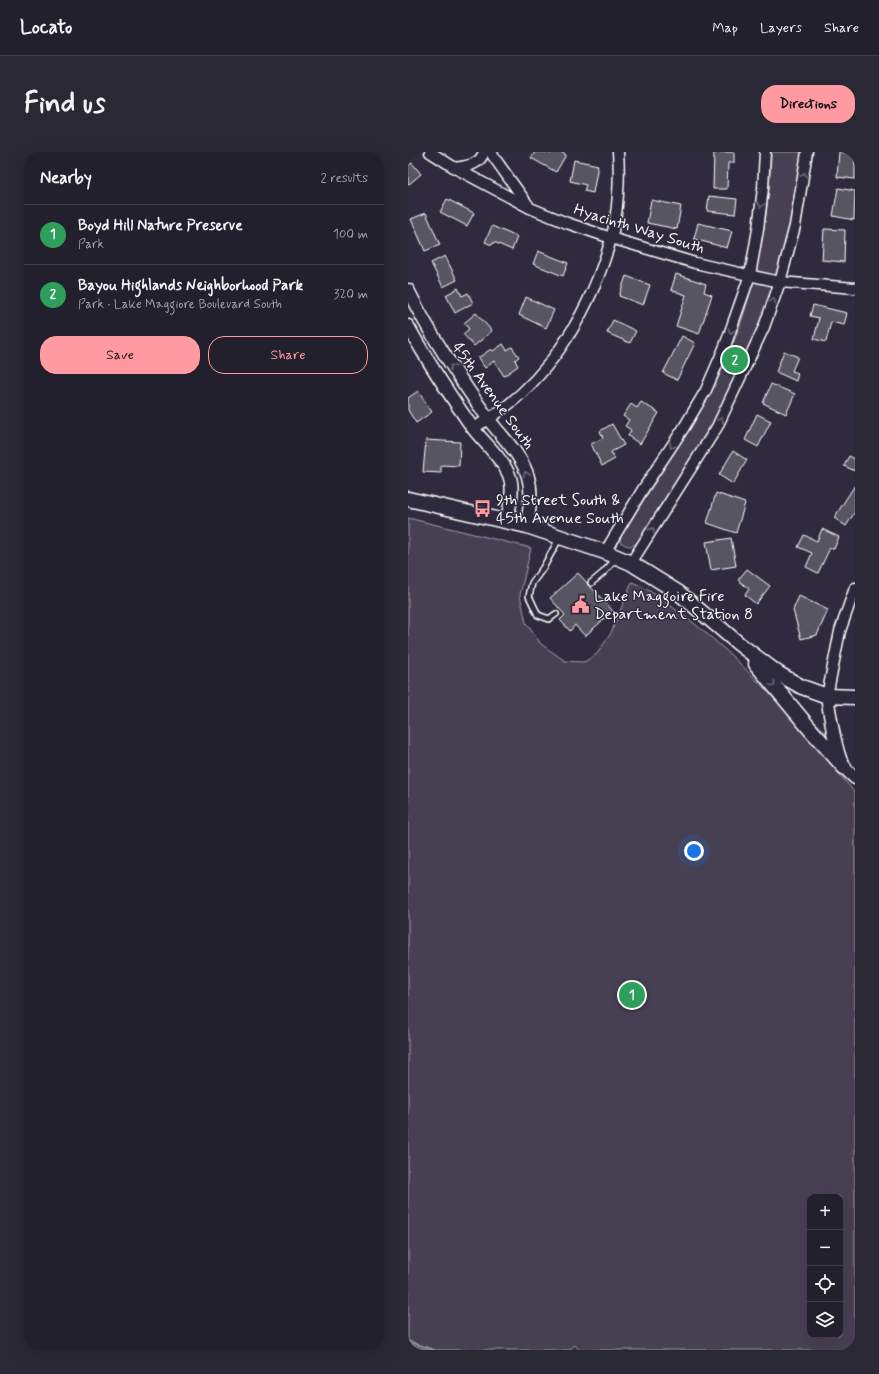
<!DOCTYPE html>
<meta charset="utf-8">
<style>
:root{--surface:#23202e;--page:#2b2836;--text:#f1f3f6;--muted:#a3a3aa;--line:#403e4a;--accent:#ff9aa2}
body{margin:0;font-family:Mynerve,sans-serif;background:var(--page);color:var(--text)}
.controls{position:absolute;right:12px;bottom:12px;display:grid;overflow:hidden;border-radius:8px;box-shadow:0 4px 16px #0002}
.controls button{width:36px;height:36px;display:grid;place-items:center;padding:0;border:0;border-bottom:1px solid var(--line);background:var(--surface);color:var(--text);font:20px sans-serif}
.you{position:absolute;left:286px;top:699px;width:14px;height:14px;margin:-10px;border:3px solid #fff;border-radius:50%;background:#1a73e8;box-shadow:0 0 0 6px #1a73e833}
.badge{display:grid;place-items:center;width:26px;height:26px;border-radius:50%;background:var(--accent);color:#fff;font-size:13px;font-weight:700}
.pin{position:absolute;translate:-50% -50%;border:2px solid #fff;box-shadow:0 1px 4px #0006}
.list{margin:0;padding:0;list-style:none}
h2{display:flex;justify-content:space-between;align-items:center;height:52px;margin:0;padding:0 16px;font-size:17px}
h2 small{font-size:13px;font-weight:400;color:var(--muted)}
.list li{display:grid;grid-template-columns:26px 1fr auto;gap:12px;align-items:center;box-sizing:border-box;height:60px;padding:0 16px;border-top:1px solid var(--line)}
.list b{display:block;font-size:15px;white-space:nowrap}
.list p{margin:0;font-size:13px;white-space:nowrap;color:var(--muted)}
.list em{font-size:13px;font-style:normal;color:var(--muted)}
.actions{display:flex;gap:8px;padding:12px 16px}
.actions a{flex:1;padding:9px 0;border:1px solid var(--accent);border-radius:16px;text-align:center;font-size:14px;color:var(--accent)}
.actions .main{background:var(--accent);color:#111}
.icon{flex:none;width:22px;height:22px;fill:none;stroke:currentColor;stroke-width:2;stroke-linecap:round;stroke-linejoin:round}
.map{position:relative;flex:none;width:447px;height:1198px;overflow:hidden;border-radius:16px}
header{display:flex;align-items:center;gap:24px;box-sizing:border-box;height:56px;padding:0 20px;background:var(--surface);border-bottom:1px solid var(--line)}
header strong{font-size:19px}
nav{display:flex;gap:22px;margin-inline-start:auto;font-size:14px}
.intro{display:flex;align-items:center;justify-content:space-between;box-sizing:border-box;height:96px;padding:0 24px}
h1{margin:0;font-size:28px}
.button{padding:10px 18px;border-radius:16px;background:var(--accent);color:#111;font-size:14px;font-weight:700}
main{display:flex;gap:24px;padding:0 24px}
aside{flex:1;background:var(--surface);border-radius:16px;box-shadow:0 4px 16px #0002}
.map>svg:first-child{display:block}
.green{fill:#464152;stroke:#a2a0a8;fill-rule:evenodd}
.water{fill:#6d6a77;stroke:#a7a6ad}
.building{fill:#595564;stroke:#fff}
.lines{fill:none;stroke-linecap:round;stroke-linejoin:round}
.service-casing{stroke:#fff;stroke-width:8}
.minor-casing{stroke:#fff;stroke-width:13}
.tertiary-casing{stroke:#fff;stroke-width:15}
.secondary-casing{stroke:#fff;stroke-width:17}
.service{stroke:#2f2a3d;stroke-width:5}
.minor{stroke:#2f2a3d;stroke-width:10}
.tertiary{stroke:#2f2a3d;stroke-width:12}
.secondary{stroke:#2f2a3d;stroke-width:14}
.oneway{stroke:#6d6a77}
.labels{text-anchor:middle;dominant-baseline:central;stroke-width:3;stroke-linejoin:round;paint-order:stroke}
.street-label{font-size:16px;fill:#fff;stroke:#2f2a3d}
.poi-label{font-size:16px;fill:#fff;stroke:#2f2a3d;text-anchor:start}
</style>
<header>
<strong>Locato</strong>
<nav><a>Map</a><a>Layers</a><a>Share</a></nav>
</header>
<div class="intro"><h1>Find us</h1><a class="button">Directions</a></div>
<main>
<aside>
<h2>Nearby<small>2 results</small></h2>
<ul class="list">
<li><span class="badge" style="background:#2e9e5b">1</span><div><b>Boyd Hill Nature Preserve</b><p>Park</p></div><em>100 m</em></li>
<li><span class="badge" style="background:#2e9e5b">2</span><div><b>Bayou Highlands Neighborhood Park</b><p>Park · Lake Maggiore Boulevard South</p></div><em>320 m</em></li>
</ul>
<div class="actions"><a class="main">Save</a><a>Share</a></div>
</aside>
<div class="map">
<svg width="447" height="1198" viewBox="0 0 447 1198">
<rect width="100%" height="100%" fill="#2f2a3d"/>
<filter id="ink" filterUnits="userSpaceOnUse"><feTurbulence type="fractalNoise" baseFrequency=".025" numOctaves="2"/><feDisplacementMap in="SourceGraphic" scale="8" xChannelSelector="R" yChannelSelector="G"/><feConvolveMatrix kernelMatrix="1 2 1 2 8 2 1 2 1" color-interpolation-filters="sRGB"/></filter>
<g filter="url(#ink)">
<g class="green">
<path d="M 363,0 L 394,0 C 387,51 376,102 359,151 C 339,206 313,259 283,309 C 266,337 247,364 229,391 C 222,396 219,394 212,390 L 212,385 C 230,357 247,330 265,303 C 282,276 300,249 313,220 C 345,151 361,76 363,0 Z"/>
<path d="M 0,366 L 123,396 L 112,443 L 118,471 L 133,492 L 157,509 L 176,510 L 189,502 L 203,481 L 224,430 C 240,436 253,447 267,457 C 337,507 392,575 447,641 L 447,1198 L 171,1198 L 167,1193 L 161,1198 L 27,1198 L 0,1189 ZM 402,1045 L 432,1045 L 432,1183 L 402,1183 Z"/>
</g>
<path class="water" d="M 0,1189 L 27,1198 L 0,1198 Z"/>
<g class="building">
<path d="M 127,0 L 140,0 L 142,2 L 143,0 L 153,0 L 158,3 L 148,20 L 123,6 Z"/>
<path d="M 306,0 L 326,0 L 326,11 L 320,11 L 319,37 L 305,37 Z"/>
<path d="M 431,0 L 447,0 L 447,27 L 429,25 Z"/>
<path d="M 166,8 L 190,13 L 185,41 L 176,39 L 178,33 L 162,29 Z"/>
<path d="M 4,11 L 13,22 L 0,33 L 0,14 Z"/>
<path d="M 430,36 L 447,39 L 446,68 L 425,64 Z"/>
<path d="M 301,44 L 329,47 L 327,62 L 299,59 Z"/>
<path d="M 39,47 L 66,61 L 59,74 L 32,60 Z"/>
<path d="M 243,48 L 273,54 L 269,77 L 239,71 Z"/>
<path d="M 18,61 L 32,93 L 17,99 L 3,67 Z"/>
<path d="M 290,71 L 324,79 L 319,96 L 286,87 Z"/>
<path d="M 84,74 L 109,85 L 104,98 L 86,90 L 84,93 L 77,90 Z"/>
<path d="M 416,77 L 437,78 L 436,110 L 414,108 Z"/>
<path d="M 130,99 L 160,111 L 155,124 L 125,112 Z"/>
<path d="M 37,104 L 49,128 L 35,135 L 23,111 Z"/>
<path d="M 268,122 L 298,132 L 296,140 L 304,143 L 291,182 L 268,174 L 278,143 L 263,138 Z"/>
<path d="M 218,124 L 242,133 L 235,153 L 211,144 Z"/>
<path d="M 50,136 L 54,144 L 60,141 L 65,151 L 47,161 L 38,143 Z"/>
<path d="M 118,145 L 146,158 L 138,176 L 111,163 Z"/>
<path d="M 405,153 L 439,161 L 436,173 L 423,170 L 418,190 L 406,187 L 411,166 L 402,164 Z"/>
<path d="M 68,161 L 84,179 L 66,194 L 55,182 L 61,177 L 56,171 Z"/>
<path d="M 205,168 L 228,179 L 222,191 L 199,181 Z"/>
<path d="M 274,184 L 287,191 L 269,228 L 255,221 Z"/>
<path d="M 95,192 L 99,198 L 104,195 L 111,205 L 107,208 L 110,214 L 96,224 L 86,209 L 77,216 L 70,206 L 83,197 L 85,199 Z"/>
<path d="M 376,199 L 390,205 L 384,219 L 390,221 L 388,229 L 368,220 Z"/>
<path d="M 363,232 L 387,242 L 378,262 L 355,251 Z"/>
<path d="M 10,239 L 24,260 L 8,271 L 0,258 L 0,246 Z"/>
<path d="M 233,250 L 251,261 L 232,292 L 220,284 L 223,278 L 217,274 L 221,268 L 215,264 L 223,252 L 229,256 Z"/>
<path d="M 349,262 L 363,269 L 350,295 L 337,288 Z"/>
<path d="M 204,272 L 216,293 L 203,300 L 207,307 L 194,314 L 183,292 L 195,286 L 192,279 Z"/>
<path d="M 18,288 L 52,290 L 51,314 L 33,313 L 33,321 L 15,320 Z"/>
<path d="M 325,299 L 339,308 L 325,332 L 311,323 Z"/>
<path d="M 441,304 L 447,307 L 447,319 L 436,314 Z"/>
<path d="M 447,333 L 447,360 L 438,374 L 426,366 Z"/>
<path d="M 308,341 L 337,351 L 328,381 L 299,371 Z"/>
<path d="M 414,377 L 431,385 L 426,397 L 422,396 L 410,421 L 398,415 L 404,401 L 390,395 L 396,383 L 409,389 Z"/>
<path d="M 323,386 L 328,414 L 303,418 L 298,390 Z"/>
<path d="M 339,417 L 362,434 L 348,452 L 337,443 L 341,437 L 330,428 Z"/>
<path d="M 170,421 L 205,459 L 177,484 L 167,473 L 162,479 L 152,468 L 157,463 L 142,446 Z"/>
<path d="M 391,444 L 420,458 L 409,483 L 393,487 L 385,458 Z"/>
</g>
<g class="lines">
<defs>
<g id="service">
<path d="M 183,431 L 195,421 L 209,406"/>
<path d="M 148,462 L 141,467 L 130,463 L 121,444 L 124,431 L 135,416 L 152,385"/>
</g>
<g id="minor">
<path d="M 22,0 L 47,16 L 122,56 L 159,71 L 203,86 L 287,111 L 372,130 L 447,136"/>
<path d="M 84,0 L 85,4 L 120,53"/>
<path d="M 47,16 C 59,14 72,13 76,0"/>
<path d="M 65,276 C 136,238 181,164 203,87 C 210,62 212,26 210,0"/>
<path d="M 197,400 L 235,337 L 275,277 L 298,238 L 317,194 L 342,123 L 350,77 L 355,36 L 357,0"/>
<path d="M 223,411 L 309,275 L 356,175 L 372,130 L 387,74 L 399,0"/>
<path d="M 419,544 L 432,479 L 447,436"/>
</g>
<g id="tertiary">
<path d="M 0,138 C 22,183 50,224 79,265 C 93,285 113,301 120,325 C 125,341 121,358 119,374"/>
<path d="M 0,174 C 19,209 41,242 64,275 C 76,291 93,305 101,323 C 107,337 101,355 99,369"/>
<path d="M 419,544 C 422,562 427,601 436,615 C 439,619 444,623 447,626"/>
</g>
<g id="secondary">
<path d="M 0,347 L 119,374 L 197,400 L 223,411 L 271,441 L 331,492 L 371,522 L 394,535 L 419,544 L 447,545"/>
<path d="M 348,512 L 402,577 L 436,615"/>
</g>
</defs>
<use href="#service" class="service-casing"/>
<use href="#minor" class="minor-casing"/>
<use href="#tertiary" class="tertiary-casing"/>
<use href="#secondary" class="secondary-casing"/>
<use href="#service" class="service"/>
<use href="#minor" class="minor"/>
<use href="#tertiary" class="tertiary"/>
<use href="#secondary" class="secondary"/>
</g>
<defs><path id="oneway-chevron" d="M-2-3.5L2.5 0L-2 3.5" fill="none" stroke-width="1.6" stroke-linecap="round" stroke-linejoin="round"/></defs>
<g class="oneway">
<use href="#oneway-chevron" transform="translate(396 23) rotate(-80)"/>
<use href="#oneway-chevron" transform="translate(353 53) rotate(97)"/>
<use href="#oneway-chevron" transform="translate(365 149) rotate(-71)"/>
<use href="#oneway-chevron" transform="translate(323 179) rotate(109)"/>
<use href="#oneway-chevron" transform="translate(44 215) rotate(-124)"/>
<use href="#oneway-chevron" transform="translate(313 268) rotate(-64)"/>
<use href="#oneway-chevron" transform="translate(264 294) rotate(124)"/>
<use href="#oneway-chevron" transform="translate(118 322) rotate(-109)"/>
<use href="#oneway-chevron" transform="translate(244 378) rotate(-58)"/>
<use href="#oneway-chevron" transform="translate(365 532) rotate(50)"/>
</g>
</g>
<defs>
<symbol id="bus-bare" viewBox="-9 -9 18 18"><path d="M-5-6H5V4H4V6H2V4H-2V6H-4V4H-5ZM-3.5-4V0h7V-4ZM-3.5 1.2v1.5H-2V1.2ZM2 1.2v1.5H3.5V1.2Z" fill="#ff9aa2" stroke="#2f2a3d" stroke-width="2.5" paint-order="stroke"/></symbol>
<symbol id="civic-bare" viewBox="-9 -9 18 18"><path d="M-.6-6.5H3V-4.5H.6V-3L4-1V1h2V6H-6V1h2V-1L-.6-3ZM-1.2 2.5V6h2.4V2.5Z" fill="#ff9aa2" stroke="#2f2a3d" stroke-width="2.5" paint-order="stroke"/></symbol>
</defs>
<g fill-rule="evenodd">
<use href="#bus-bare" x="62" y="344" width="25" height="25"/>
<use href="#civic-bare" x="160" y="440" width="25" height="25"/>
</g>
<g class="labels">
<g class="street-label">
<text transform="translate(231 77) rotate(17)">Hyacinth Way South</text>
<text transform="translate(85 244) rotate(54)">45th Avenue South</text>
</g>
<g class="poi-label">
<text x="88" y="348">9th Street South &amp;<tspan x="88" dy="18">45th Avenue South</tspan></text>
<text x="186" y="444">Lake Maggoire Fire<tspan x="186" dy="18">Department Station 8</tspan></text>
</g>
</g>
</svg>
<div class="controls">
<button>+</button>
<button>−</button>
<button><svg class="icon" aria-label="locate" viewBox="0 0 24 24"><circle cx="12" cy="12" r="6"/><path d="M12 2v4M12 18v4M2 12h4M18 12h4"/></svg></button>
<button><svg class="icon" aria-label="layers" viewBox="0 0 24 24"><path d="M12 4l9 5-9 5-9-5zM3 14l9 5 9-5"/></svg></button>
</div>
<div class="you"></div>
<div class="pin badge" style="left:224px;top:843px;background:#2e9e5b">1</div>
<div class="pin badge" style="left:327px;top:208px;background:#2e9e5b">2</div>
</div>
</main>
